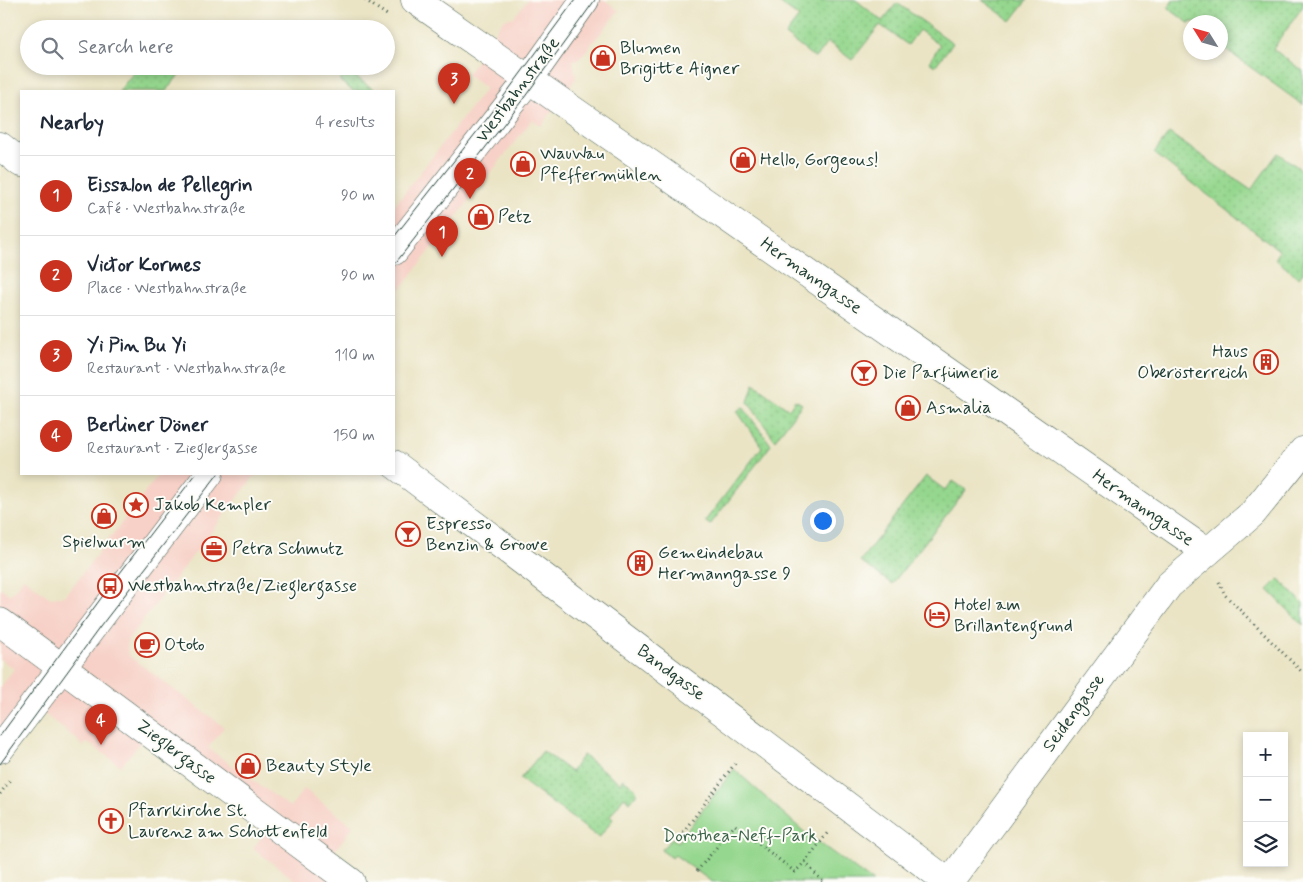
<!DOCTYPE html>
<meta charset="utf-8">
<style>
:root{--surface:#fff;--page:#f2f2f3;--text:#1f2937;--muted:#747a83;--line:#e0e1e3;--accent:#c8321e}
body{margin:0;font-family:Mynerve,sans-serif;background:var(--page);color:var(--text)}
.controls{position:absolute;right:15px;bottom:15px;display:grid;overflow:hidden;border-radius:0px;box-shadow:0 2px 8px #0003}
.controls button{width:45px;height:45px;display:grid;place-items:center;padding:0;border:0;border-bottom:1px solid var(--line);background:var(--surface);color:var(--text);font:25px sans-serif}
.compass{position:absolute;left:1183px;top:15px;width:45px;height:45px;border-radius:50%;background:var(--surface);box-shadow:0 2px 8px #0003;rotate:307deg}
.you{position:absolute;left:822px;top:520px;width:18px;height:18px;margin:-12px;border:4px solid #fff;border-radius:50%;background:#1a73e8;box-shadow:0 0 0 8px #1a73e833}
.badge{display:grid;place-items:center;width:32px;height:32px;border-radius:50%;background:var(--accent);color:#fff;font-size:16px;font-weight:700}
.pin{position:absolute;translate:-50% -41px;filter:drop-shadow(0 1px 2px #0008)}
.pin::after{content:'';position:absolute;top:26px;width:18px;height:15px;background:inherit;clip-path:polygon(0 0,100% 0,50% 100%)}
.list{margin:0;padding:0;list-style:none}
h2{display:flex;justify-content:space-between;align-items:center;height:65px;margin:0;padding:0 20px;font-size:21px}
h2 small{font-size:16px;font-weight:400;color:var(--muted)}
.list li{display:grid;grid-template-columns:32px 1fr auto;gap:15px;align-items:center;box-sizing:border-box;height:80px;padding:0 20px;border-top:1px solid var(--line)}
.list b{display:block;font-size:19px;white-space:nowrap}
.list p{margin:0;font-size:16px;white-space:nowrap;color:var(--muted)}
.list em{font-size:16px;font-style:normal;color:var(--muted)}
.icon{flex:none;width:28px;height:28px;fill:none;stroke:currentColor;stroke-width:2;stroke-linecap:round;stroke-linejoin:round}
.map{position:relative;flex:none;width:1303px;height:882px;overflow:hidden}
.search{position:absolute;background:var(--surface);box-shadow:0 2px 8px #0003;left:20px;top:20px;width:375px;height:55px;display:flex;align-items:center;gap:12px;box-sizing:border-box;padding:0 18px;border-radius:28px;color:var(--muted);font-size:19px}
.panel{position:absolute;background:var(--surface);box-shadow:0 2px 8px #0003;left:20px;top:90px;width:375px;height:385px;border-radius:0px}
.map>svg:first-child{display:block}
.built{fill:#f7d1c7}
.grass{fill:url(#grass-dots);stroke:#5a8a61}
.park{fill:#95d78e;stroke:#5a8a61}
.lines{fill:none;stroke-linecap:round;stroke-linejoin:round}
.minor-casing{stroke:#3d564a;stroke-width:29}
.path{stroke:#3d564a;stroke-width:3;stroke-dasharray:1 4;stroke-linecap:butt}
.minor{stroke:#fff;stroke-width:28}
.tram{stroke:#1f3d34;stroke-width:1}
.labels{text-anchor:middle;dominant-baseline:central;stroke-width:4;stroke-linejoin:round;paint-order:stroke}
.poi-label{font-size:18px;fill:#1f3d34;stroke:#fdfcf7;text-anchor:start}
.street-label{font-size:18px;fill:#1f3d34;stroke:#fdfcf7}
.park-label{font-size:18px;fill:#3c644a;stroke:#fdfcf7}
</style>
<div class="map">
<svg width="1303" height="882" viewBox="0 0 1303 882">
<defs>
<pattern id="grass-dots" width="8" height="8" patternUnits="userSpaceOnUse" patternTransform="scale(1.25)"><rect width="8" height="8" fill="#95d78e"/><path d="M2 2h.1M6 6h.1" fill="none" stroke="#80b97b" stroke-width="1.8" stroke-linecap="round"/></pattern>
</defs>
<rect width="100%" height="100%" fill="#fdfcf7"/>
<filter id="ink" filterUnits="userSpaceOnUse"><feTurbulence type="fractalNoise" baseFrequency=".02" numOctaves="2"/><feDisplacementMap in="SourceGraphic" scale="10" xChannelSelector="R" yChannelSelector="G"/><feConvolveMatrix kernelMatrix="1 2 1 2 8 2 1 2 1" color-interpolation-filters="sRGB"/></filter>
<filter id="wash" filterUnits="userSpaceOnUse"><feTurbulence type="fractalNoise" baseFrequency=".0096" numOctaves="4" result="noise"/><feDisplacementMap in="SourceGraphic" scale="20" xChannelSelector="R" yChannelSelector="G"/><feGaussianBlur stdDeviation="1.12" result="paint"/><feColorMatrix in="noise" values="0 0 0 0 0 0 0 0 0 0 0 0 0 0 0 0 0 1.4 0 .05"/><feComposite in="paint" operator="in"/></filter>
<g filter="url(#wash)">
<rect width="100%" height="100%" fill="#eae4c5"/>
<g class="built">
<path d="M 528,0 L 605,0 L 619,11 L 579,59 L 573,60 L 576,78 L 541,126 L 532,120 L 394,297 L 394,206 L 486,88 L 467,75 L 503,20 L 514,17 Z"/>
<path d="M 159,474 L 256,474 L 127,641 L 128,655 L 224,727 L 208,748 L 290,807 L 304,789 L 353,826 L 326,863 L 351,882 L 297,882 L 253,848 L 272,824 L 149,732 L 121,766 L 87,742 L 83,747 L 76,739 L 33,705 L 0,749 L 0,687 L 14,669 L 0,659 L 0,587 L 10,595 L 24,578 L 50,598 L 65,596 Z"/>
</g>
<g class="grass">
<path d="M 775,0 L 856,0 L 882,21 L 897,3 L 953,43 L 935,66 L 929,62 L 940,45 L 919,30 L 908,45 L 880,25 L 852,60 L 828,42 L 815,58 L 785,35 L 799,17 Z"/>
<path d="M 982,0 L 1027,0 L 1011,21 Z"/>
<path d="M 1173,0 L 1303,0 L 1303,6 L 1273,49 L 1303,71 L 1303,105 L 1221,46 L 1220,22 L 1190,22 L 1190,24 L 1168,8 Z"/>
<path d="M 139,66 L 186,66 L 166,91 L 119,91 Z"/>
<path d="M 347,71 L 376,91 L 353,91 L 340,81 Z"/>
<path d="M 1169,133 L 1251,190 L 1278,153 L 1303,171 L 1303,273 L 1299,278 L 1275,259 L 1280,251 L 1154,153 Z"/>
<path d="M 754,384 L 789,409 L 795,400 L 802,404 L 775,440 L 748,402 Z"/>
<path d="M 743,407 L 771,445 L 710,525 L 705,521 L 762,447 L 737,411 Z"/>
<path d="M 926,476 L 945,490 L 953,481 L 966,490 L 892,584 L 860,561 Z"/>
<path d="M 1279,579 L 1303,603 L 1303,625 L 1268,590 Z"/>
<path d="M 543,751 L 571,772 L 583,755 L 620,783 L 623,779 L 635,788 L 637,793 L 630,802 L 624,797 L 610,816 L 613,819 L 599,838 L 520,779 Z"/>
</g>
<path class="park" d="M 734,769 L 803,831 L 873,882 L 712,882 L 675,855 L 672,858 L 661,850 L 672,838 L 678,842 Z"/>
</g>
<g filter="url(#ink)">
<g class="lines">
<defs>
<g id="minor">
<path d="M 415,0 L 1207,552"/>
<path d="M 0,146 L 21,163"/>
<path d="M 394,251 L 529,79 L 585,0"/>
<path d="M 394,464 L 948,882"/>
<path d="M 0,622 L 351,882"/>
<path d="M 0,749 L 209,474"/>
<path d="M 950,882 L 1169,585 L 1253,513 L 1303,451"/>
</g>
</defs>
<use href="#minor" class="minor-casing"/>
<g class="path">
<path d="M 365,0 L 387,15"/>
<path d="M 1219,582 L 1225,595 L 1303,673"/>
<path d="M 0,794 L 10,780"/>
<path d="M 677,840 L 737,761"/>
<path d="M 805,862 L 829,831"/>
<path d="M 697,871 L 735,825 L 795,872 L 805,862 L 823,882"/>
</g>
<use href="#minor" class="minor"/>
<g class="tram">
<path d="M 394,237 L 490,115 L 575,0"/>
<path d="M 394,265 L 524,98 L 595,0"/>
<path d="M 0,736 L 110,586 L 196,474"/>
<path d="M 0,764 L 100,627 L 218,474"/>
</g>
</g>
</g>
<defs>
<symbol id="shop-ring" viewBox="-11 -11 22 22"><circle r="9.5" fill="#fdfcf7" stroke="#c8321e" stroke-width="1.5"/><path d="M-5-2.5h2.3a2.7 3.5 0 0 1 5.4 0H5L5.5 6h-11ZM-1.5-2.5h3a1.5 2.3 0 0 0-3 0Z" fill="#c8321e"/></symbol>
<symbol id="building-ring" viewBox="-11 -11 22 22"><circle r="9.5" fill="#fdfcf7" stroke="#c8321e" stroke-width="1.5"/><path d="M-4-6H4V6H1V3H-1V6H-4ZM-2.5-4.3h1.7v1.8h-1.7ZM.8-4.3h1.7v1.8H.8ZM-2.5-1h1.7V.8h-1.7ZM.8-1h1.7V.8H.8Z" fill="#c8321e"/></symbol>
<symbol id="bar-ring" viewBox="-11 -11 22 22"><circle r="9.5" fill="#fdfcf7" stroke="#c8321e" stroke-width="1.5"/><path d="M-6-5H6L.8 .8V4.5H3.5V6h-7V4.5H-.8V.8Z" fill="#c8321e"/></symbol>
<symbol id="sight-ring" viewBox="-11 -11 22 22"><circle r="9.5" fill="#fdfcf7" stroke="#c8321e" stroke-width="1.5"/><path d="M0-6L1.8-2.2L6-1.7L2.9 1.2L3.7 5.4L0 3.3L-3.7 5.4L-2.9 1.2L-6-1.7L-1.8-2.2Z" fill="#c8321e"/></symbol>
<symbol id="office-ring" viewBox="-11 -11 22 22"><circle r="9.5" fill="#fdfcf7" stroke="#c8321e" stroke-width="1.5"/><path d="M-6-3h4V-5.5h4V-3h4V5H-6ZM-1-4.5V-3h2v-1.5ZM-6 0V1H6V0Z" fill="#c8321e"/></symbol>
<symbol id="bus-ring" viewBox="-11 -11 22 22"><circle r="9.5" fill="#fdfcf7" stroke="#c8321e" stroke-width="1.5"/><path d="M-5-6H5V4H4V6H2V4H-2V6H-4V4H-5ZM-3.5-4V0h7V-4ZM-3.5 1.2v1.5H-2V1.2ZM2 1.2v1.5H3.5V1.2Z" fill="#c8321e"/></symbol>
<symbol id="hotel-ring" viewBox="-11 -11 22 22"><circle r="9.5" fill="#fdfcf7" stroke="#c8321e" stroke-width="1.5"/><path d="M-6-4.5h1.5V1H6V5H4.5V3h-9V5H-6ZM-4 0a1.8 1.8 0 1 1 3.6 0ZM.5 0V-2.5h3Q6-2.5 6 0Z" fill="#c8321e"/></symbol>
<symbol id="cafe-ring" viewBox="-11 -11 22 22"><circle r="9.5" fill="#fdfcf7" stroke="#c8321e" stroke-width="1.5"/><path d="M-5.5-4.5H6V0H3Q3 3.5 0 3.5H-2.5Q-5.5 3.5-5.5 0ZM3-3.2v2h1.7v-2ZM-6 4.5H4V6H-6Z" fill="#c8321e"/></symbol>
<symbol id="church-ring" viewBox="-11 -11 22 22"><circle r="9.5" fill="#fdfcf7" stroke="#c8321e" stroke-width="1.5"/><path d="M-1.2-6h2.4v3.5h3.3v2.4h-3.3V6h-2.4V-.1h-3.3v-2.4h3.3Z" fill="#c8321e"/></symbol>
</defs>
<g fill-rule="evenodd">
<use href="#shop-ring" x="589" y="44" width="28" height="28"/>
<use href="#shop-ring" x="729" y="146" width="28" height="28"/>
<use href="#shop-ring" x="509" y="150" width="28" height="28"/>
<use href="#shop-ring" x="467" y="203" width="28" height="28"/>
<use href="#building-ring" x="1252" y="348" width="28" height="28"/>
<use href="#bar-ring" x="850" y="359" width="28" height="28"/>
<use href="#shop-ring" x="894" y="394" width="28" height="28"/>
<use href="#sight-ring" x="122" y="491" width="28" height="28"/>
<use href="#shop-ring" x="90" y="502" width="28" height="28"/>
<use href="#bar-ring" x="394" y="520" width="28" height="28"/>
<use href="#office-ring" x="200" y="535" width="28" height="28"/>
<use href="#building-ring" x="626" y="549" width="28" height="28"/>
<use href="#bus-ring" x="96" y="572" width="28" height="28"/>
<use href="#hotel-ring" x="923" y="601" width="28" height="28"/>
<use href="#cafe-ring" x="133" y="631" width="28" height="28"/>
<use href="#shop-ring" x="234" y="752" width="28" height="28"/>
<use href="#church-ring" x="97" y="807" width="28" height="28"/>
</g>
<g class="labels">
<g class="poi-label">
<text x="620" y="48">Blumen<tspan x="620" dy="21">Brigitte Aigner</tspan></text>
<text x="540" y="154">WauWau<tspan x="540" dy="21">Pfeffermühlen</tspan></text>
<text x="760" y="160">Hello, Gorgeous!</text>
<text x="498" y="217">Petz</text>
<text x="1248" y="352" text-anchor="end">Haus<tspan x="1248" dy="21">Oberösterreich</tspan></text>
<text x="882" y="373">Die Parfümerie</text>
<text x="926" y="408">Asmalia</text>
<text x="154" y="505">Jakob Kempler</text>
<text x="426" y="524">Espresso<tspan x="426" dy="21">Benzin &amp; Groove</tspan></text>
<text x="104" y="542" text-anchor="middle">Spielwurm</text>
<text x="232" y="549">Petra Schmutz</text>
<text x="658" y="553">Gemeindebau<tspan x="658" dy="21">Hermanngasse 9</tspan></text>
<text x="128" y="586">Westbahnstraße/Zieglergasse</text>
<text x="954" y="605">Hotel am<tspan x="954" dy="21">Brillantengrund</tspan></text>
<text x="164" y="645">Ototo</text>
<text x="266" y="766">Beauty Style</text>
<text x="128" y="811">Pfarrkirche St.<tspan x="128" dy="21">Laurenz am Schottenfeld</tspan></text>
</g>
<g class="street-label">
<text transform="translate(518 90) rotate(-53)">Westbahnstraße</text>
<text transform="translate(811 276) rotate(35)">Hermanngasse</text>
<text transform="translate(1143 508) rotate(35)">Hermanngasse</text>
<text transform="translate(671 673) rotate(37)">Bandgasse</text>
<text transform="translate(1074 713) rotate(-54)">Seidengasse</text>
<text transform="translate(176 752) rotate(37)">Zieglergasse</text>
</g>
<g class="park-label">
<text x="740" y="836">Dorothea-Neff-Park</text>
</g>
</g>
</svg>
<div class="controls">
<button>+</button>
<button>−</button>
<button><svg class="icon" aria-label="layers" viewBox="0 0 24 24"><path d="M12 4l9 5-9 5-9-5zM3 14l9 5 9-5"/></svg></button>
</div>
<svg class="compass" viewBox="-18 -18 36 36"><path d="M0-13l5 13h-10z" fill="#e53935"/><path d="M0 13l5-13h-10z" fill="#747a83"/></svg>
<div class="you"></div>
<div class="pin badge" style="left:442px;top:257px">1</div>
<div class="pin badge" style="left:470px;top:199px">2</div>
<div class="pin badge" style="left:454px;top:104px">3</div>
<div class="pin badge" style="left:101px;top:745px">4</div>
<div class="search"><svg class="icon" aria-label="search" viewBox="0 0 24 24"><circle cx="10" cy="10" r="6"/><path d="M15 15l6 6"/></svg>Search here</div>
<section class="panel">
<h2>Nearby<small>4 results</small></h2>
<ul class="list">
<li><span class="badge">1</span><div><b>Eissalon de Pellegrin</b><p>Café · Westbahnstraße</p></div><em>90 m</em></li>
<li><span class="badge">2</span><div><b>Victor Kormes</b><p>Place · Westbahnstraße</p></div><em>90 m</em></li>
<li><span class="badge">3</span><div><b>Yi Pin Bu Yi</b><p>Restaurant · Westbahnstraße</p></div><em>110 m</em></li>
<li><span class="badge">4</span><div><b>Berliner Döner</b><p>Restaurant · Zieglergasse</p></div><em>150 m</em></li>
</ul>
</section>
</div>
